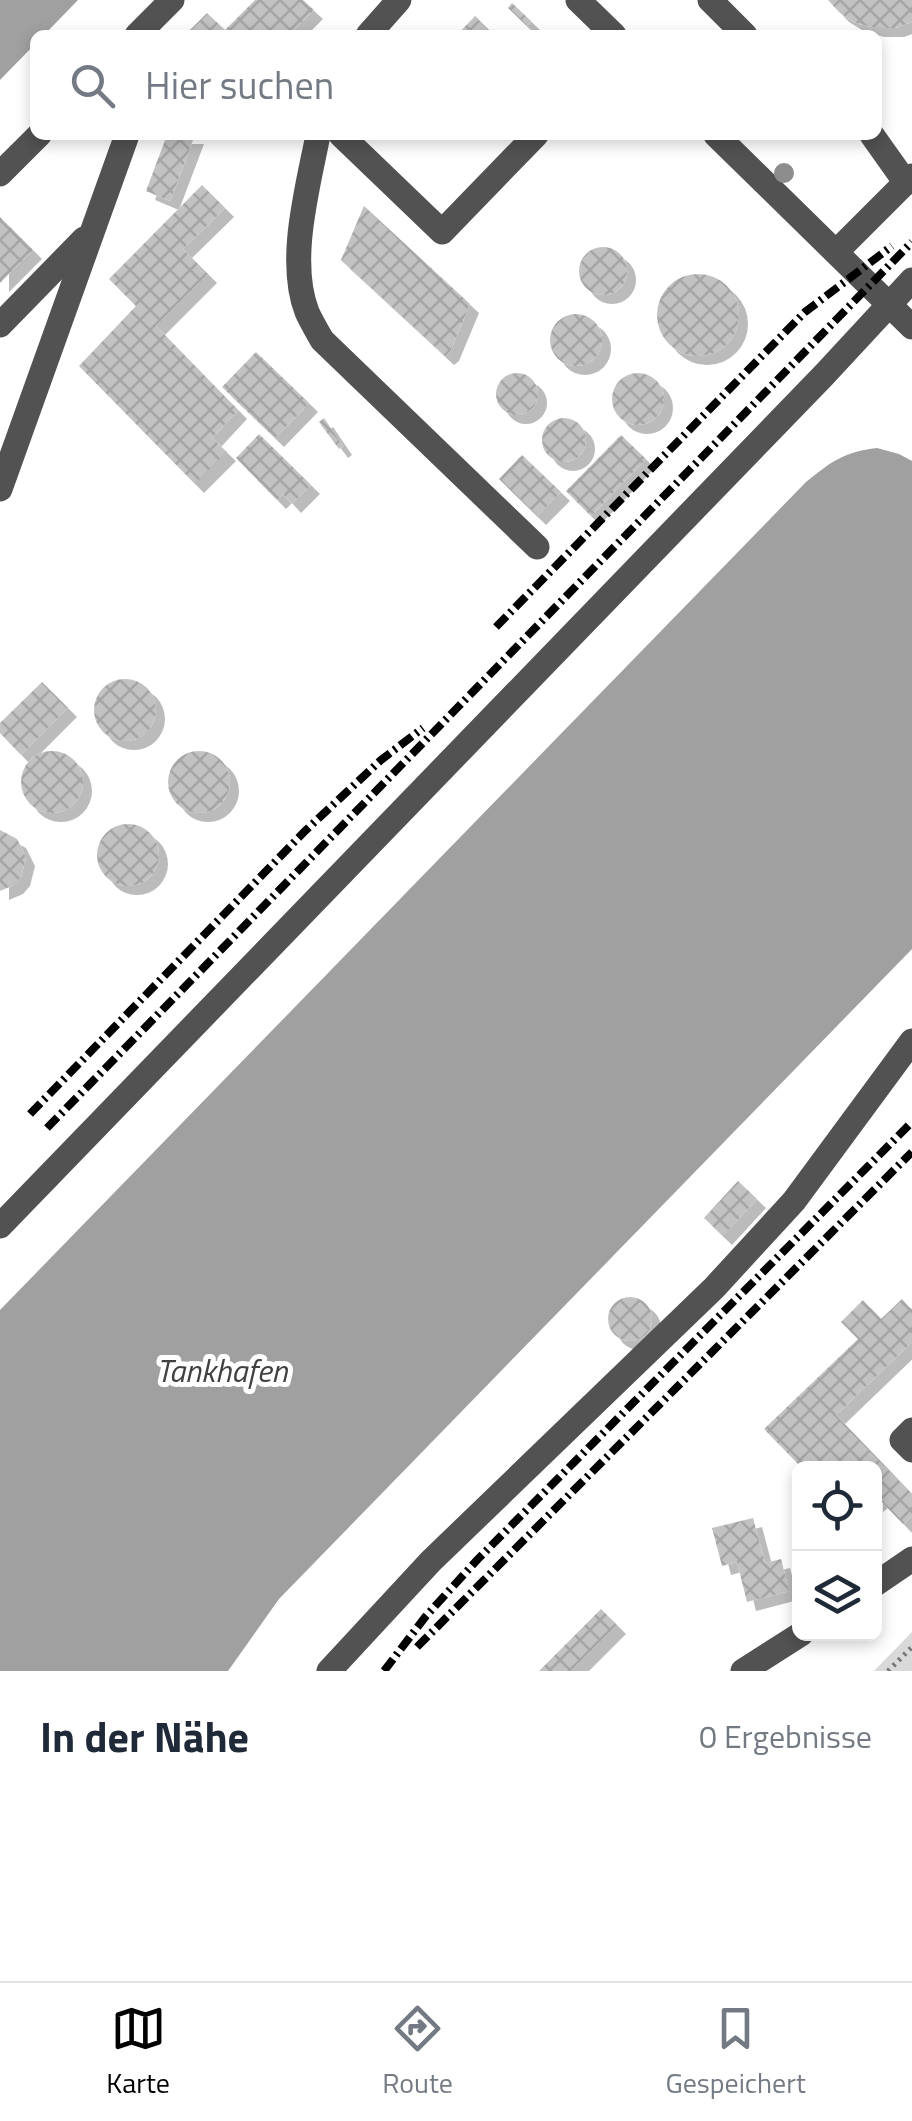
<!DOCTYPE html>
<html lang="de">
<meta charset="utf-8">
<style>
:root{--surface:#fff;--page:#f6f6f7;--text:#1f2937;--muted:#747a83;--line:#e0e1e3;--accent:#000}
body{margin:0;font-family:"Titillium Web",sans-serif;background:var(--page);color:var(--text)}
.controls{position:absolute;right:30px;bottom:30px;display:grid;overflow:hidden;border-radius:15px;box-shadow:0 5px 15px #0003}
.controls button{width:90px;height:90px;display:grid;place-items:center;padding:0;border:0;border-bottom:2px solid var(--line);background:var(--surface);color:var(--text);font:50px sans-serif}
.list{margin:0;padding:0;list-style:none}
h2{display:flex;justify-content:space-between;align-items:center;height:130px;margin:0;padding:0 40px;font-size:42px}
h2 small{font-size:32px;font-weight:400;color:var(--muted)}
.icon{flex:none;width:55px;height:55px;fill:none;stroke:currentColor;stroke-width:2;stroke-linecap:round;stroke-linejoin:round}
.map{position:relative;flex:none;width:912px;height:1671px;overflow:hidden}
.search{position:absolute;background:var(--surface);box-shadow:0 5px 15px #0003;left:30px;right:30px;top:30px;height:110px;display:flex;align-items:center;gap:25px;box-sizing:border-box;padding:0 35px;border-radius:15px;color:var(--muted);font-size:38px}
.sheet{height:310px;background:var(--surface)}
nav{display:flex;justify-content:space-around;align-items:center;box-sizing:border-box;height:140px;border-top:2px solid var(--line);background:var(--surface);font-size:28px;color:var(--muted)}
nav a{display:grid;justify-items:center;gap:5px}
nav .on{color:var(--accent)}
.map>svg:first-child{display:block}
.green{fill:#d9d9d9}
.water{fill:#a0a0a0}
.building{fill:url(#building-cross-hatch);filter:url(#shadow)}
.lines{fill:none;stroke-linecap:round;stroke-linejoin:round}
.path{stroke:#747474;stroke-width:5;stroke-dasharray:2.5 5;stroke-linecap:butt}
.minor{stroke:#525252;stroke-width:25}
.rail{stroke:#000;stroke-width:8;stroke-dasharray:15 5 2.5 5;stroke-linecap:butt}
.tree{fill:#8d8d8d}
.labels{text-anchor:middle;dominant-baseline:central;stroke-width:10;stroke-linejoin:round;paint-order:stroke}
.water-label{font-size:32px;font-style:italic;fill:#414141;stroke:#fff}
</style>
<div class="map">
<svg width="912" height="1671" viewBox="0 0 912 1671">
<defs>
<pattern id="building-cross-hatch" width="8" height="8" patternUnits="userSpaceOnUse" patternTransform="scale(2.5)"><rect width="8" height="8" fill="#c2c2c2"/><path d="M0 0l8 8M0 8l8-8" fill="none" stroke="#a5a5a5"/></pattern>
<filter id="shadow"><feDropShadow dx="9" dy="9" stdDeviation="0" flood-color="#0004"/></filter>
</defs>
<rect width="100%" height="100%" fill="#fff"/>
<path class="green" d="M 912,1632 L 912,1671 L 874,1671 Z"/>
<g class="water">
<path d="M 0,0 L 78,0 L 44,35 L 35,35 L 35,44 L 0,80 Z"/>
<path d="M 877,448 L 899,454 L 912,461 L 912,949 L 279,1599 L 228,1671 L 0,1671 L 0,1310 L 806,482 C 832,461 844,452 877,448 Z"/>
</g>
<g class="building">
<path d="M 255,0 L 303,0 L 314,10 L 289,35 L 185,35 L 207,13 L 225,30 Z"/>
<path d="M 828,0 L 912,0 L 912,22 L 895,28 L 875,28 L 856,23 L 840,13 Z"/>
<path d="M 512,3 L 531,21 L 527,26 L 508,8 Z"/>
<path d="M 475,16 L 494,35 L 457,35 Z"/>
<path d="M 167,135 L 195,135 L 170,201 L 146,191 Z"/>
<path d="M 202,185 L 225,208 L 183,249 L 208,274 L 156,326 L 238,410 L 212,438 L 227,452 L 195,484 L 79,366 L 136,306 L 109,279 Z"/>
<path d="M 364,206 L 470,304 L 450,352 L 445,356 L 341,260 Z"/>
<path d="M 0,217 L 33,250 L 0,283 Z"/>
<circle cx="603" cy="271" r="24"/>
<circle cx="698" cy="315" r="41"/>
<circle cx="576" cy="340" r="26"/>
<path d="M 256,352 L 309,403 L 275,438 L 222,387 Z"/>
<circle cx="517" cy="394" r="21"/>
<circle cx="638" cy="399" r="26"/>
<path d="M 324,418 L 343,446 L 339,449 L 319,422 Z"/>
<circle cx="564" cy="440" r="22"/>
<path d="M 259,434 L 311,485 L 292,504 L 283,494 L 277,500 L 236,458 Z"/>
<path d="M 621,435 L 646,459 L 591,516 L 566,491 Z"/>
<path d="M 522,455 L 561,492 L 537,516 L 499,479 Z"/>
<circle cx="125" cy="710" r="31"/>
<path d="M 42,682 L 68,708 L 21,755 L 0,733 L 0,723 Z"/>
<circle cx="199" cy="782" r="31"/>
<circle cx="52" cy="782" r="31"/>
<circle cx="128" cy="855" r="31"/>
<path d="M 0,830 L 17,839 L 26,857 L 21,877 L 14,885 L 0,891 Z"/>
<path d="M 738,1181 L 757,1199 L 723,1236 L 704,1218 Z"/>
<circle cx="630" cy="1319" r="22"/>
<path d="M 902,1299 L 912,1310 L 912,1342 L 836,1415 L 912,1494 L 912,1516 L 903,1524 L 879,1499 L 874,1503 L 874,1468 L 802,1468 L 764,1429 L 858,1339 L 841,1322 L 863,1300 L 881,1319 Z"/>
<path d="M 753,1518 L 765,1563 L 781,1559 L 789,1591 L 747,1602 L 737,1562 L 722,1566 L 712,1528 Z"/>
<path d="M 601,1609 L 617,1625 L 571,1671 L 539,1671 Z"/>
</g>
<g class="lines">
<path class="path" d="M 888,1671 L 912,1647"/>
<g class="minor">
<path d="M 578,0 L 614,35"/>
<path d="M 710,0 L 745,35"/>
<path d="M 137,35 L 172,0"/>
<path d="M 368,35 L 399,0"/>
<path d="M 318,135 C 308,187 287,261 307,312 C 311,321 317,331 322,340 L 537,547"/>
<path d="M 341,135 L 442,232 L 536,135"/>
<path d="M 716,135 L 912,327"/>
<path d="M 872,135 L 906,183"/>
<path d="M 0,174 L 39,135"/>
<path d="M 836,252 L 912,176"/>
<path d="M 0,325 L 84,239"/>
<path d="M 0,489 L 127,135"/>
<path d="M 0,1226 L 824,375 L 912,280"/>
<path d="M 912,1430 L 902,1440 L 912,1450"/>
<path d="M 874,1585 L 912,1559"/>
<path d="M 329,1671 L 431,1561 L 714,1288 L 794,1201 L 912,1041"/>
<path d="M 743,1671 L 801,1634"/>
</g>
<g class="rail">
<path d="M 496,627 L 805,312 L 892,246"/>
<path d="M 30,1114 L 305,831 L 381,760 L 423,728"/>
<path d="M 47,1128 L 912,242"/>
<path d="M 417,1647 L 912,1152"/>
<path d="M 384,1671 L 426,1616 L 478,1559 L 912,1122"/>
</g>
</g>
<circle class="tree" cx="784" cy="173" r="10"/>
<g class="labels">
<g class="water-label">
<text x="222" y="1370">Tankhafen</text>
</g>
</g>
</svg>
<div class="controls">
<button><svg class="icon" aria-label="locate" viewBox="0 0 24 24"><circle cx="12" cy="12" r="6"/><path d="M12 2v4M12 18v4M2 12h4M18 12h4"/></svg></button>
<button><svg class="icon" aria-label="layers" viewBox="0 0 24 24"><path d="M12 4l9 5-9 5-9-5zM3 14l9 5 9-5"/></svg></button>
</div>
<div class="search"><svg class="icon" aria-label="search" viewBox="0 0 24 24"><circle cx="10" cy="10" r="6"/><path d="M15 15l6 6"/></svg>Hier suchen</div>
</div>
<section class="sheet">
<h2>In der Nähe<small>0 Ergebnisse</small></h2>
<ul class="list">
</ul>
</section>
<nav>
<a class="on"><svg class="icon" aria-label="map" viewBox="0 0 24 24"><path d="M3 6l6-2 6 2 6-2v14l-6 2-6-2-6 2zM9 4v14M15 6v14"/></svg>Karte</a>
<a><svg class="icon" aria-label="directions" viewBox="0 0 24 24"><path d="M12 3l9 9-9 9-9-9zM9 14v-3h6M13 9l2 2-2 2"/></svg>Route</a>
<a><svg class="icon" aria-label="saved" viewBox="0 0 24 24"><path d="M7 4h10v16l-5-4-5 4z"/></svg>Gespeichert</a>
</nav>
